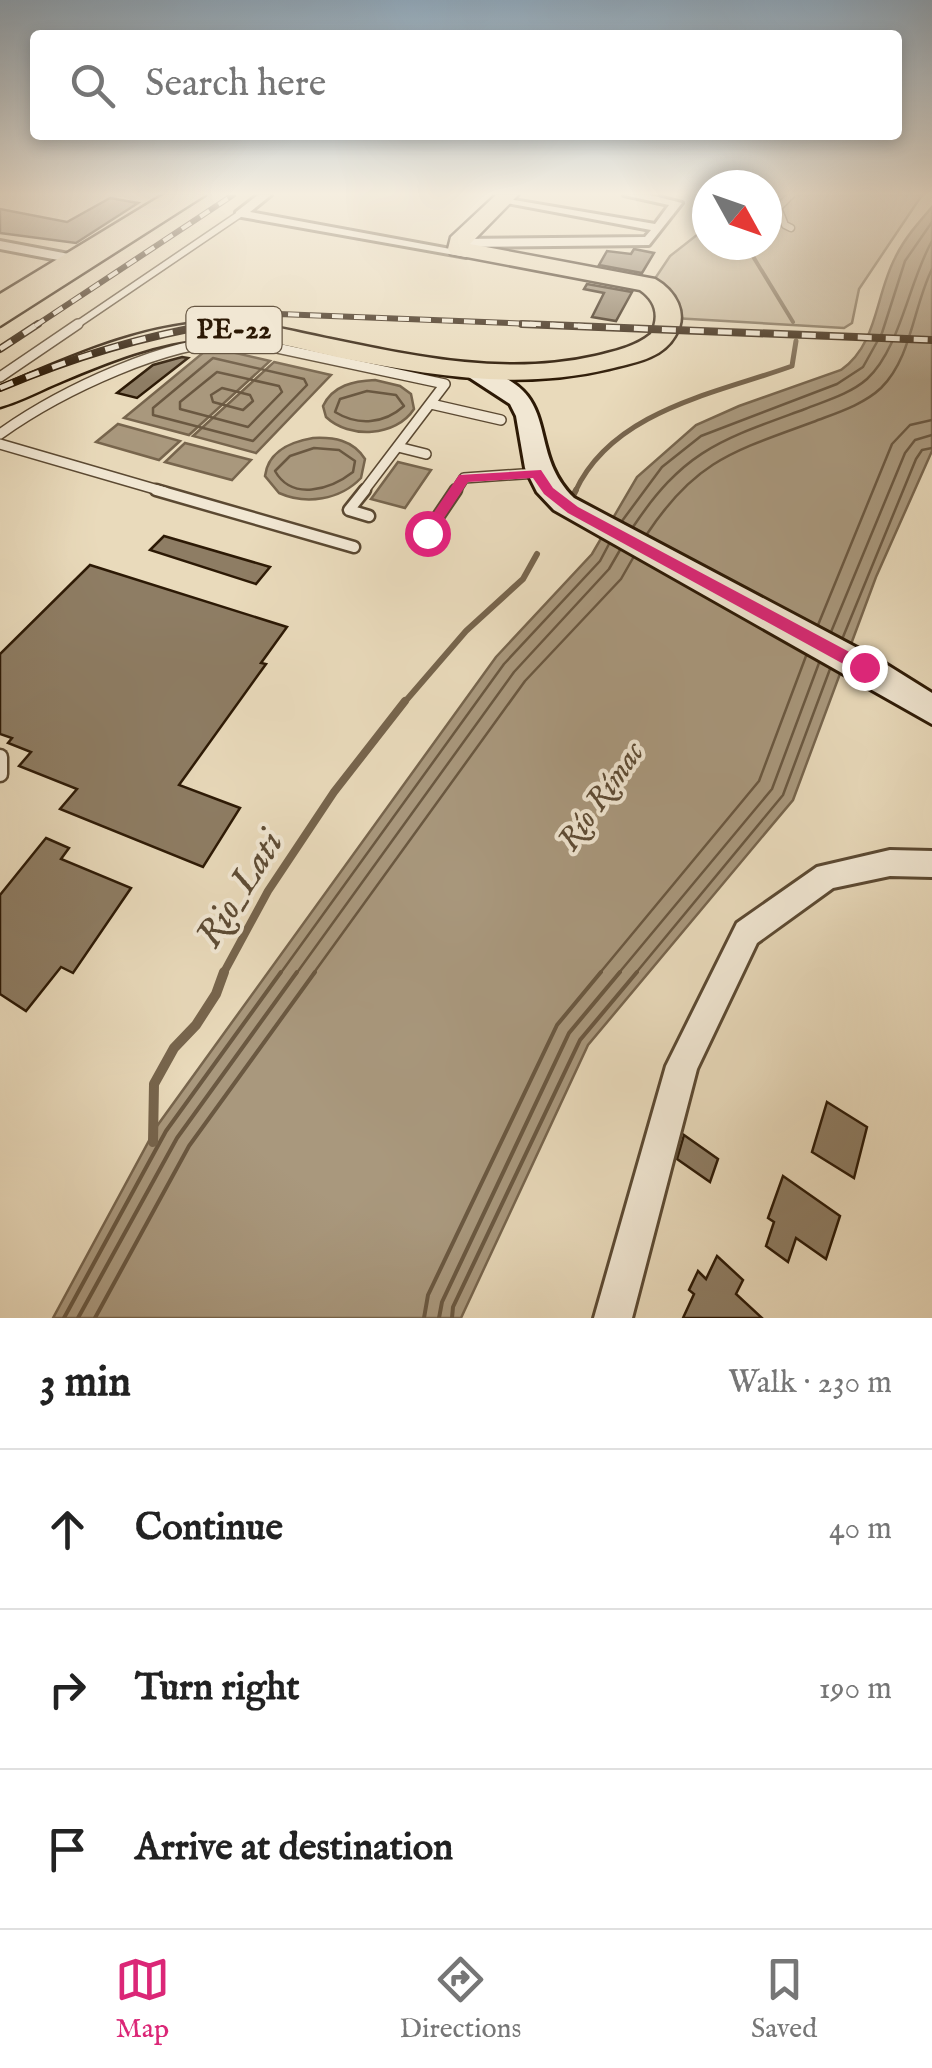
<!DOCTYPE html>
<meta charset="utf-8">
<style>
:root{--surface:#fff;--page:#f6f6f6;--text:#222;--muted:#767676;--line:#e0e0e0;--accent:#db2777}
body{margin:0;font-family:"IM FELL English",serif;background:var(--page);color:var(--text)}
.compass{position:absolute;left:692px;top:170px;width:90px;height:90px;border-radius:50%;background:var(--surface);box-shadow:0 5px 15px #0003;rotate:130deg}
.stop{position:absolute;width:30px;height:30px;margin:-22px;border:8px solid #db2777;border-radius:50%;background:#fff}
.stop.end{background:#db2777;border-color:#fff;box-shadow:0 2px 10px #0008}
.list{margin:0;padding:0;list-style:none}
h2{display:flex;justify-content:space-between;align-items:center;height:130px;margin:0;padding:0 40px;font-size:42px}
h2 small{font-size:32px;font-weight:400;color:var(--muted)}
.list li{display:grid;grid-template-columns:65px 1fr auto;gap:30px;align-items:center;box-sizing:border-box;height:160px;padding:0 40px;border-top:2px solid var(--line)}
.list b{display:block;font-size:38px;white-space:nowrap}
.list em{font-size:32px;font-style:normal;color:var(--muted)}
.icon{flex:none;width:55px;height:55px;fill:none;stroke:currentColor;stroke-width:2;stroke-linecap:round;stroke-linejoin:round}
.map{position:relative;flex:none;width:932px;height:1318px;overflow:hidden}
.search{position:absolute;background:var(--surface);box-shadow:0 5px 15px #0003;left:30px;right:30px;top:30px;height:110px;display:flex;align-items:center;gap:25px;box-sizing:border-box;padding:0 35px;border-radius:10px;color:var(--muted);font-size:38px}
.sheet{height:610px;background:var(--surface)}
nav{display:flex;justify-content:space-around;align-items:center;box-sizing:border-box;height:140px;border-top:2px solid var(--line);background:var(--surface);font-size:28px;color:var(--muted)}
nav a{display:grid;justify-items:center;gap:5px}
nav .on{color:var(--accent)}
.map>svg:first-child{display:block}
.green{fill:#c9b99c;stroke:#7a6950;stroke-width:2.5}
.water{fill:#a9987d;stroke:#77654d;stroke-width:2.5}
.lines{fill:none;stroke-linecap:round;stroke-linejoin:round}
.shore-far1{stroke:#6a5841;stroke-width:2.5}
.shore{stroke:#6a5841;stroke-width:4}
.stream-far4{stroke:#77654d;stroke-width:4}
.stream-far3{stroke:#77654d;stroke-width:5}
.stream-far2{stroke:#77654d;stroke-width:6}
.stream-far1{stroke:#77654d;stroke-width:8}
.stream{stroke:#77654d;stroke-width:10}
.building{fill:#8e7d64;stroke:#2c1905;stroke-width:2.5}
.lane-far3-casing{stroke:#5b4932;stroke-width:9}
.lane-far2-casing{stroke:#5b4932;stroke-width:12}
.lane-far1-casing{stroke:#5b4932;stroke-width:15}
.lane-casing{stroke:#5b4932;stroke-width:19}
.street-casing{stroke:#5b4932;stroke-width:6}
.secondary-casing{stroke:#2c1905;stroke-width:6}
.primary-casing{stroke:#2c1905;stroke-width:5}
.highway-casing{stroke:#2c1905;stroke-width:5}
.lane-far3{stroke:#f1e7d3;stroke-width:6}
.lane-far2{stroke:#f1e7d3;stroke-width:9}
.lane-far1{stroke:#f1e7d3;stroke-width:10}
.lane{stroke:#f1e7d3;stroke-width:14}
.street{fill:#f1e7d3;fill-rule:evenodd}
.secondary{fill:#f1e7d3;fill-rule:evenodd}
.primary{fill:#e9dabb;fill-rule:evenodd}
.highway{fill:#e9dabb;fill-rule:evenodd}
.rail-far1-casing{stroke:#2c1905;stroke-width:6}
.rail-casing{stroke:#2c1905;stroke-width:8}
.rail-far1{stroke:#f1e7d3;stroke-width:4;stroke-dasharray:11;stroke-linecap:butt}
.rail{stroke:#f1e7d3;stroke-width:5;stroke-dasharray:14;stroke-linecap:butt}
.route{fill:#db2777}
.labels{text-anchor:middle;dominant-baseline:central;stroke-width:8;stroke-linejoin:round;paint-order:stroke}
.shield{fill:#f1e7d3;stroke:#675743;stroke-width:2.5}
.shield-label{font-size:28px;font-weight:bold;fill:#2c1905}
.water-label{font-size:32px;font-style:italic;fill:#5e4c35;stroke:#f1e7d3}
.near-water-label{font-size:38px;font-style:italic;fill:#5e4c35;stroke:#f1e7d3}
</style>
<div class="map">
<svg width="932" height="1318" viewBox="0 0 932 1318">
<rect width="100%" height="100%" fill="#e9dabb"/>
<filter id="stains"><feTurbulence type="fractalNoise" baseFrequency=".002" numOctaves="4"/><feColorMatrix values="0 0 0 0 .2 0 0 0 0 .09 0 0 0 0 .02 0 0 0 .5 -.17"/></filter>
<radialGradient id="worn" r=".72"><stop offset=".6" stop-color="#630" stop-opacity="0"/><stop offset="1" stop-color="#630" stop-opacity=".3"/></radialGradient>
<path class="green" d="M 767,195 L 922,195 L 859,289 L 852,323 L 844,328 L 673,318 L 652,283 L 670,256 L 707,227 L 707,245 L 767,245 Z"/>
<g class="water">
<path d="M 932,207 L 932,451 L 876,577 L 793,800 L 588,1045 L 461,1318 L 53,1318 L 157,1126 L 496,657 L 592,554 L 637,477 L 696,425 L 739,406 L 841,370 C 878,344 875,296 895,258 C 904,239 918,223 932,207 Z"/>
<path d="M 210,347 L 270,361 L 189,435 L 124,418 Z"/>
<path d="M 274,362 L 331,375 L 256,453 L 193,436 Z"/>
<path d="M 375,380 L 400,386 L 411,394 L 414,409 C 396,437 349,439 326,417 L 323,406 C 333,385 354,381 375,380 Z"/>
<path d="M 118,424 L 180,441 L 159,460 L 96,442 Z"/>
<path d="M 313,438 C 334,437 353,440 365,459 L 361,478 C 340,500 306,505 279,493 L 265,476 C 268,451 290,442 313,438 Z"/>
<path d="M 185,443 L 251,460 L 232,480 L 165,462 Z"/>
<path d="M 398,462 L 431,470 L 405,508 L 371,499 Z"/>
</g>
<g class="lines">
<g class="shore-far1">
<path d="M 213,358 L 304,379 L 307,385 L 253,441 L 153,415 L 153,408 Z"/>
<path d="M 217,372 L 279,386 L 282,392 L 248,427 L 180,409 L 180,402 Z"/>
<path d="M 222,388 L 250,395 L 253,401 L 243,410 L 213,402 L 211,395 Z"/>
<path d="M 367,391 L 396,395 L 404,406 C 384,424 358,426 335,412 L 340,399 Z"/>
<path d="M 314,448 L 339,450 L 355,461 L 353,472 C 330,490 292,501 275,471 L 290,456 Z"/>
<path d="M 622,521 L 662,467 L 701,436 L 837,384 L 863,367 L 882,333 L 905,261 L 932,222"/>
<path d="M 633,527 C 685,449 721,440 805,409 C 825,401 850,394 867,379 C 900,349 909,281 932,241"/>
<path d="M 647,534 C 696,460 734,451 813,422 C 836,413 863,405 881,388 C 912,357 913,307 932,269"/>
<path d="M 818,625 L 892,444 L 910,425 L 932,420"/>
<path d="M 831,632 L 905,453 L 915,440 L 932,435"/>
<path d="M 843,637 L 916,459 L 922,450 L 932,448"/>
<path d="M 280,974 L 504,664 L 600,561 L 609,544"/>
<path d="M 296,974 L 514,672 L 609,569 L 620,550"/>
<path d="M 313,974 L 525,681 L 621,579 L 633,558"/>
<path d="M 599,974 L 759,781 L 806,656"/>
<path d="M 618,974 L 772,789 L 819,663"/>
<path d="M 635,974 L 783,795 L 830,669"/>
</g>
<g class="shore">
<path d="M 64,1318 L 166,1131 L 281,972"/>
<path d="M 78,1318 L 177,1138 L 297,972"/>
<path d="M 95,1318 L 189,1146 L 315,972"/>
<path d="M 424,1318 L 428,1295 L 557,1025 L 601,972"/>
<path d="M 439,1318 L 442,1302 L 569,1033 L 620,972"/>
<path d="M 452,1318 L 453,1307 L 580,1040 L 637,972"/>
</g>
<path class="stream-far4" d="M 746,245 L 793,322"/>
<path class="stream-far3" d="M 575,492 C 612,410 718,393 792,366 L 796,341"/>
<g class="stream-far2">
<path d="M 571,500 L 576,490"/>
<path d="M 403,704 L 466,631 L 523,579 L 537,554"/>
</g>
<path class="stream-far1" d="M 223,974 L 268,891 L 334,792 L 405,701"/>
<path class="stream" d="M 153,1142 L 154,1084 L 174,1048 L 196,1025 L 216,994 L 224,972"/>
</g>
<g class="building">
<path d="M 110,198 L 138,203 L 76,243 L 0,233 L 0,209 L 67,222 Z"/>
<path d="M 634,249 L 654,253 L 642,273 L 599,265 L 607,251 L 631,254 Z"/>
<path d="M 587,284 L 632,292 L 616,321 L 592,317 L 604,293 L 584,289 Z"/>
<path d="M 182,357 L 188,358 L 137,398 L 117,393 L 153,365 Z"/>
<path d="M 164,536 L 270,567 L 256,584 L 150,550 Z"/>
<path d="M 90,565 L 287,627 L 261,663 L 266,664 L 179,785 L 240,808 L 203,867 L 60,809 L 77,789 L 19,766 L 31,752 L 8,743 L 12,738 L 0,734 L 0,654 Z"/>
<path d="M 46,838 L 69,848 L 61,859 L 131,888 L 73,973 L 61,967 L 26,1011 L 0,994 L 0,895 Z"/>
<path d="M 827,1102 L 867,1127 L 854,1178 L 812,1152 Z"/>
<path d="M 684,1135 L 718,1159 L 710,1182 L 677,1159 Z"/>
<path d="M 783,1176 L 840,1216 L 826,1259 L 796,1238 L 788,1262 L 766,1246 L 774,1222 L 768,1218 Z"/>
<path d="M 717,1256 L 743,1280 L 736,1294 L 762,1318 L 683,1318 L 694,1294 L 689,1290 L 698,1271 L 706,1279 Z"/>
</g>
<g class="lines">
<defs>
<g id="lane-far3">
<path d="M 791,195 L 778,208 L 785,225 L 791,228"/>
<path d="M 75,326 L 240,214"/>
</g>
<g id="lane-far2">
<path d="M 0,377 L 78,324"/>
<path d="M 431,404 L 501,420"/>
<path d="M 0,434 C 59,392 172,337 244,341 L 445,384 L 363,492"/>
<path d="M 0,444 L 165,492"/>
<path d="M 398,447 L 426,454"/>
<path d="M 455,492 L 464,478 L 537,473"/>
</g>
<g id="lane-far1">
<path d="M 156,490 L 354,547"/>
<path d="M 365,490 L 349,510 L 369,516"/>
<path d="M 427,533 L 456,490"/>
</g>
<path id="lane" d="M 0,757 L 0,774"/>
<g id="street">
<path d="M 258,195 L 271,195 L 250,212 L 472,253 L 466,257 L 236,216 L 236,212 Z"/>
<path d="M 624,195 L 650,195 L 682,203 L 649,245 L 458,247 L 452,243 L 458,239 L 645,237 L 651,230 L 496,201 L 502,198 L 655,224 L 669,205 Z"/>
<path d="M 0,241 L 74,255 L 80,259 L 74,263 L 0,249 Z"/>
<path d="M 890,850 L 932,851 L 932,877 L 890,876 L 833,888 L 757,943 L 697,1069 L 632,1318 L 594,1318 L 666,1066 L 737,923 L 817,867 Z"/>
</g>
<path id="secondary" d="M 475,367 C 567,390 523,448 574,498 L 876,658 L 932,693 L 932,724 L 554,510 L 537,492 L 525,468 L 516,416 L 510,404 L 464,374 Z"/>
<path id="primary" d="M 184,195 L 205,195 L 0,326 L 0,309 Z"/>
<g id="highway">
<path d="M 163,195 L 187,195 L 0,312 L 0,294 Z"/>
<path d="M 496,195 L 518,195 L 470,244 L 655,279 C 676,291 689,314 675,336 C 662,359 633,363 609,369 C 517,391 428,375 337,357 C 295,348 253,334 209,338 C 158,342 110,361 63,381 C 43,389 22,401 0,407 L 0,387 C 70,357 148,321 225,322 C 261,322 296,332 331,339 C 417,357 507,376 595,356 C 615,351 635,347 651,334 C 660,316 656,301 640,290 L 451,254 L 448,249 L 451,237 Z"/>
</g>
</defs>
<use href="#lane-far3" class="lane-far3-casing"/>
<use href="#lane-far2" class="lane-far2-casing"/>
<use href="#lane-far1" class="lane-far1-casing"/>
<use href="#lane" class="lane-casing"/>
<use href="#street" class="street-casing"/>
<use href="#secondary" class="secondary-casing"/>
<use href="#primary" class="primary-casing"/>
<use href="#highway" class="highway-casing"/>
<use href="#lane-far3" class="lane-far3"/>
<use href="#lane-far2" class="lane-far2"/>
<use href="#lane-far1" class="lane-far1"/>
<use href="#lane" class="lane"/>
<use href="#street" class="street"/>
<use href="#secondary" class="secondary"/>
<use href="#primary" class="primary"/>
<use href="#highway" class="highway"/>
<defs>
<g id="rail-far1">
<path d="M 35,326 L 233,195"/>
<path d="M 201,326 L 279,314 L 585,326"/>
</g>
<g id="rail">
<path d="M 522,324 L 932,340"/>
<path d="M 0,349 L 38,324"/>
<path d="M 0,388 C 71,358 141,336 217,324"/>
</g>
</defs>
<use href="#rail-far1" class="rail-far1-casing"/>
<use href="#rail" class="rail-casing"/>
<use href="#rail-far1" class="rail-far1"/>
<use href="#rail" class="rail"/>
</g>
<linearGradient id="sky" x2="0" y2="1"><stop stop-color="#8fa9bd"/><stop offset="0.51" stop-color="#f5eee0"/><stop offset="1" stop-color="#f5eee0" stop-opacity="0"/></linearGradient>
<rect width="932" height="380" fill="url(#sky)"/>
<path class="route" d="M 541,470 L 553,488 L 578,507 L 870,663 L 870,672 L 858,672 L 568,513 L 544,494 L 533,478 L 468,482 L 432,536 L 420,533 L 459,475 Z"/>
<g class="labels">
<rect class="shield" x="186.5" y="307" width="95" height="46" rx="8"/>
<g class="shield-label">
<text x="234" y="330">PE-22</text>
</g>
<g class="water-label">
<text transform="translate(602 797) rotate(-55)">Río Rímac</text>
</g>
<g class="near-water-label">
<text transform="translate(241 890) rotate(-58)">Rio_Lati</text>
</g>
</g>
<rect width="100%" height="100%" filter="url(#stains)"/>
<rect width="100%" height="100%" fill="url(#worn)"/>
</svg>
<svg class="compass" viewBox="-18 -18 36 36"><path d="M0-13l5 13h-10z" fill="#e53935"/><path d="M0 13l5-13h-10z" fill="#767676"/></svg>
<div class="stop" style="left:427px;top:533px"></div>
<div class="stop end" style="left:864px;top:667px"></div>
<div class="search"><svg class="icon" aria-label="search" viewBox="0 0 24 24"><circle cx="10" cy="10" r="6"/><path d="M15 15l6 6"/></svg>Search here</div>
</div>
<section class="sheet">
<h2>3 min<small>Walk · 230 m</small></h2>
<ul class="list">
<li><svg class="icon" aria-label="ahead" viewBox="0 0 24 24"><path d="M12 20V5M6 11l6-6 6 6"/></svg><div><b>Continue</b></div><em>40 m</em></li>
<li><svg class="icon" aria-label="right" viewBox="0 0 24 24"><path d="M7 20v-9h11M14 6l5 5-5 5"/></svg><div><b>Turn right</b></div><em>190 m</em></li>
<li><svg class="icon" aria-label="arrive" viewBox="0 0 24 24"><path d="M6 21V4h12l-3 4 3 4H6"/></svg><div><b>Arrive at destination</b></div></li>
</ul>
</section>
<nav>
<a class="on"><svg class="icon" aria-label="map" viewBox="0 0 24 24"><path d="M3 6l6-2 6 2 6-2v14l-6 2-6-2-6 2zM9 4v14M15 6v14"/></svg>Map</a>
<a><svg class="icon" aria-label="directions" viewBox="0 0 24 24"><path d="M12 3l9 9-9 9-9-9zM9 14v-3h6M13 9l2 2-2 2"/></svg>Directions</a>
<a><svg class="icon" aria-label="saved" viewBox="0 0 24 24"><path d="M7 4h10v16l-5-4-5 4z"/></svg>Saved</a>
</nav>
